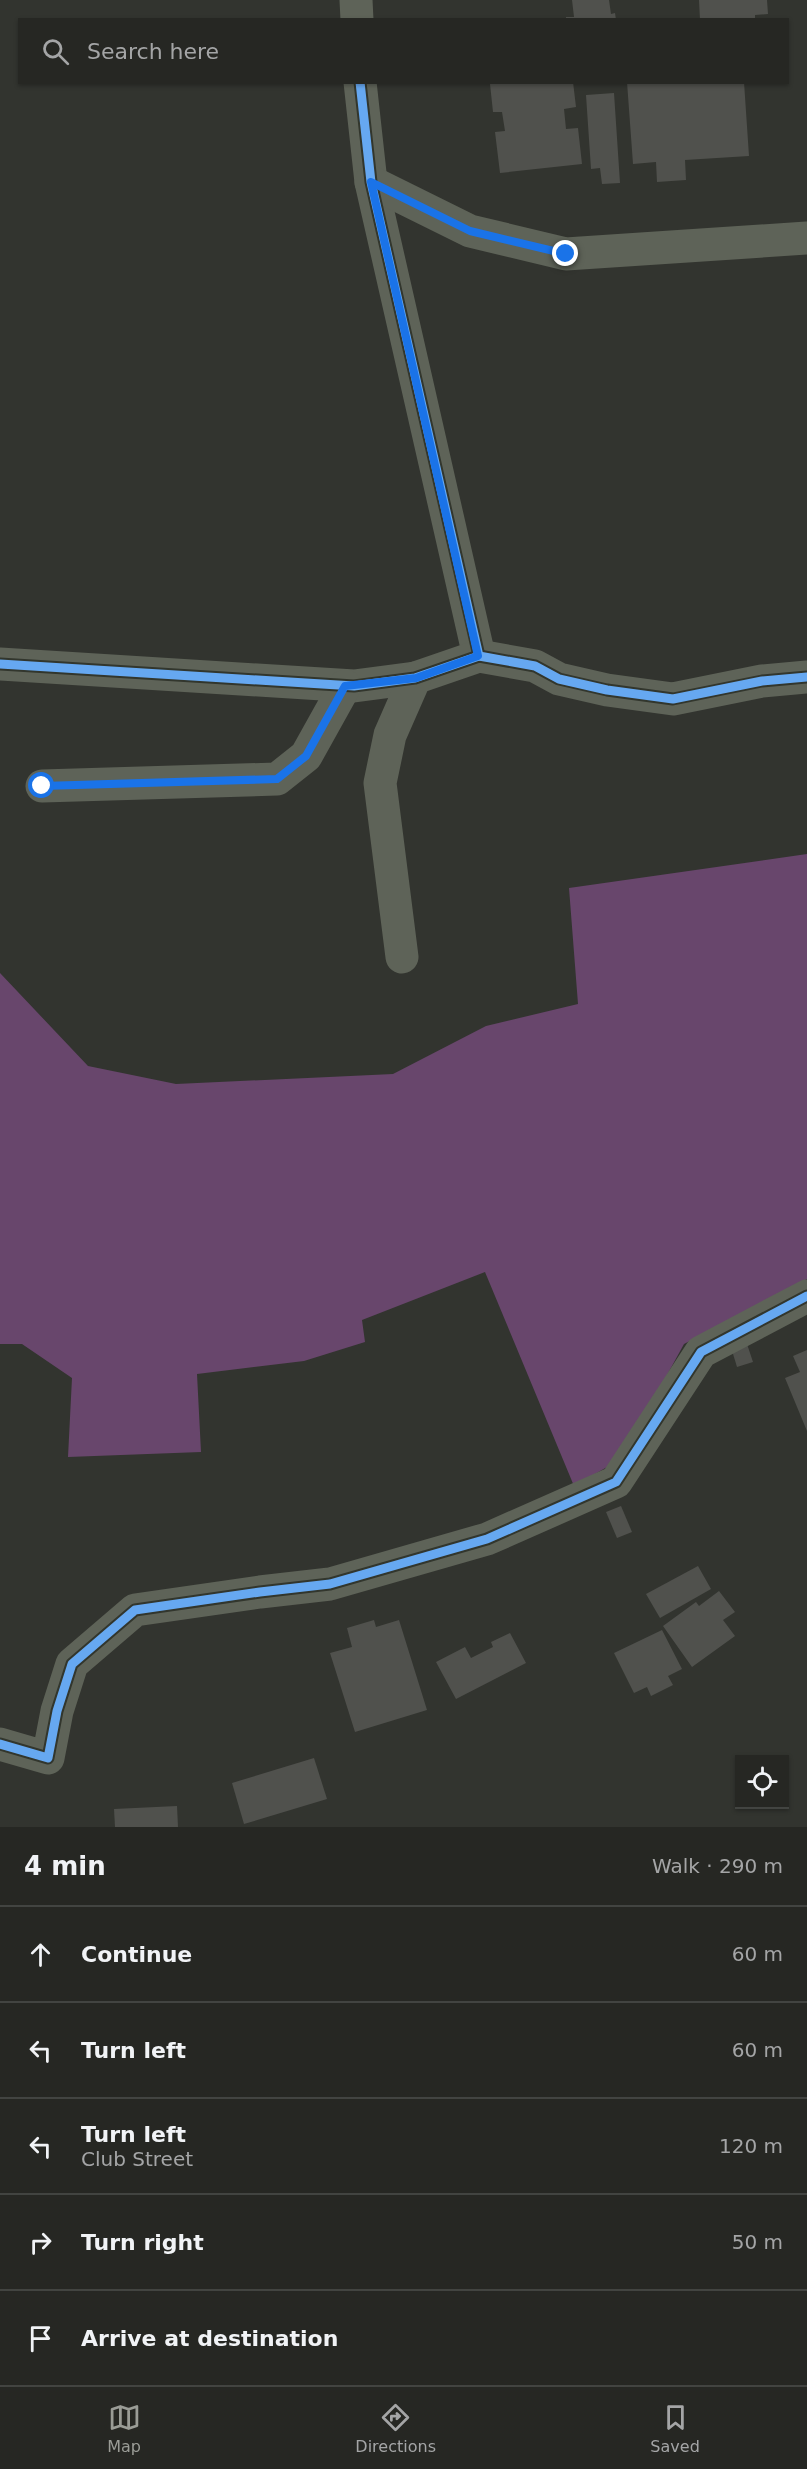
<!DOCTYPE html>
<meta charset="utf-8">
<style>
:root{--surface:#262723;--page:#323330;--text:#f1f3f6;--muted:#a4a5a6;--line:#424441;--accent:#9a9c96}
body{margin:0;font-family:"DejaVu Sans",sans-serif;background:var(--page);color:var(--text)}
.controls{position:absolute;right:18px;bottom:18px;display:grid;overflow:hidden;border-radius:0px;box-shadow:0 2px 4px #0004}
.controls button{width:54px;height:54px;display:grid;place-items:center;padding:0;border:0;border-bottom:2px solid var(--line);background:var(--surface);color:var(--text);font:30px sans-serif}
.stop{position:absolute;width:18px;height:18px;margin:-14px;border:4px solid #1a73e8;border-radius:50%;background:#fff}
.stop.end{background:#1a73e8;border-color:#fff;box-shadow:0 2px 6px #0008}
.list{margin:0;padding:0;list-style:none}
h2{display:flex;justify-content:space-between;align-items:center;height:78px;margin:0;padding:0 24px;font-size:26px}
h2 small{font-size:20px;font-weight:400;color:var(--muted)}
.list li{display:grid;grid-template-columns:39px 1fr auto;gap:18px;align-items:center;box-sizing:border-box;height:96px;padding:0 24px;border-top:2px solid var(--line)}
.list b{display:block;font-size:22px;white-space:nowrap}
.list p{margin:0;font-size:20px;white-space:nowrap;color:var(--muted)}
.list em{font-size:20px;font-style:normal;color:var(--muted)}
.icon{flex:none;width:33px;height:33px;fill:none;stroke:currentColor;stroke-width:2;stroke-linecap:round;stroke-linejoin:round}
.map{position:relative;flex:none;width:807px;height:1827px;overflow:hidden}
.search{position:absolute;background:var(--surface);box-shadow:0 2px 4px #0004;left:18px;right:18px;top:18px;height:66px;display:flex;align-items:center;gap:15px;box-sizing:border-box;padding:0 21px;border-radius:0px;color:var(--muted);font-size:22px}
.sheet{height:558px;background:var(--surface)}
nav{display:flex;justify-content:space-around;align-items:center;box-sizing:border-box;height:84px;border-top:2px solid var(--line);background:var(--surface);font-size:16px;color:var(--muted)}
nav a{display:grid;justify-items:center;gap:3px}
nav .on{color:var(--accent)}
.map>svg:first-child{display:block}
.green{fill:#68466c}
.building{fill:#50514d}
.lines{fill:none;stroke-linecap:round;stroke-linejoin:round}
.minor{stroke:#5e6358;stroke-width:33}
.cycleway-casing{stroke:#32362d;stroke-width:13}
.cycleway{stroke:#66a8f1;stroke-width:9}
.route{stroke:#1a73e8;stroke-width:8}
</style>
<div class="map">
<svg width="807" height="1827" viewBox="0 0 807 1827">
<rect width="100%" height="100%" fill="#32342f"/>
<path class="green" d="M 807,854 L 807,1279 L 684,1344 L 621,1459 L 574,1486 L 485,1272 L 362,1320 L 365,1342 L 304,1361 L 197,1374 L 201,1452 L 68,1457 L 72,1378 L 22,1344 L 0,1344 L 0,973 L 88,1066 L 176,1084 L 393,1074 L 486,1026 L 578,1004 L 569,888 Z"/>
<g class="building">
<path d="M 572,0 L 609,0 L 611,14 L 615,13 L 616,20 L 566,20 L 566,17 L 574,17 Z"/>
<path d="M 699,0 L 767,0 L 768,14 L 755,15 L 755,20 L 700,20 Z"/>
<path d="M 502,82 L 573,82 L 576,107 L 564,109 L 566,129 L 578,128 L 582,164 L 500,173 L 495,132 L 505,131 L 502,112 L 493,112 L 490,84 Z"/>
<path d="M 627,82 L 744,82 L 749,156 L 685,160 L 686,180 L 657,182 L 656,162 L 633,164 Z"/>
<path d="M 614,93 L 620,183 L 602,184 L 600,168 L 591,169 L 586,95 Z"/>
<path d="M 745,1338 L 753,1362 L 737,1367 L 730,1344 Z"/>
<path d="M 807,1350 L 807,1431 L 785,1378 L 800,1372 L 793,1356 Z"/>
<path d="M 621,1506 L 632,1532 L 617,1538 L 606,1512 Z"/>
<path d="M 698,1566 L 711,1589 L 660,1618 L 646,1594 Z"/>
<path d="M 719,1591 L 735,1612 L 723,1620 L 735,1636 L 692,1667 L 663,1626 L 696,1602 L 699,1606 Z"/>
<path d="M 374,1620 L 376,1627 L 399,1620 L 427,1710 L 355,1732 L 330,1653 L 352,1647 L 347,1628 Z"/>
<path d="M 662,1630 L 682,1669 L 668,1676 L 673,1685 L 651,1696 L 647,1687 L 634,1693 L 614,1653 Z"/>
<path d="M 510,1633 L 526,1663 L 456,1699 L 436,1662 L 465,1647 L 471,1658 L 493,1647 L 491,1642 Z"/>
<path d="M 314,1758 L 327,1799 L 244,1824 L 232,1783 Z"/>
<path d="M 177,1806 L 178,1827 L 115,1827 L 114,1809 Z"/>
</g>
<g class="lines">
<g class="minor">
<path d="M 356,0 L 357,20"/>
<path d="M 360,82 L 371,182 L 479,656"/>
<path d="M 371,182 L 470,231 L 566,254 L 807,238"/>
<path d="M 0,664 L 354,686 L 415,678 L 479,656 L 535,666 L 559,679 L 607,690 L 673,699 L 762,681 L 807,677"/>
<path d="M 42,786 L 277,779 L 306,756 L 345,686"/>
<path d="M 402,957 L 380,783 L 390,735 L 415,678"/>
<path d="M 0,1744 L 48,1758 L 57,1711 L 72,1664 L 135,1610 L 260,1592 L 330,1584 L 487,1539 L 616,1482 L 701,1352 L 807,1296"/>
</g>
<defs>
<g id="cycleway">
<path d="M 360,82 L 371,182 L 479,656"/>
<path d="M 0,664 L 354,686 L 415,678 L 479,656 L 535,666 L 559,679 L 607,690 L 673,699 L 762,681 L 807,677"/>
<path d="M 0,1744 L 48,1758 L 57,1711 L 72,1664 L 135,1610 L 260,1592 L 330,1584 L 487,1539 L 616,1482 L 701,1352 L 807,1296"/>
</g>
</defs>
<use href="#cycleway" class="cycleway-casing"/>
<use href="#cycleway" class="cycleway"/>
</g>
<g class="lines">
<path class="route" d="M 42,786 L 277,779 L 306,756 L 345,686 L 416,678 L 478,656 L 371,182 L 470,231 L 566,254"/>
</g>
</svg>
<div class="controls">
<button><svg class="icon" aria-label="locate" viewBox="0 0 24 24"><circle cx="12" cy="12" r="6"/><path d="M12 2v4M12 18v4M2 12h4M18 12h4"/></svg></button>
</div>
<div class="stop" style="left:42px;top:786px"></div>
<div class="stop end" style="left:566px;top:254px"></div>
<div class="search"><svg class="icon" aria-label="search" viewBox="0 0 24 24"><circle cx="10" cy="10" r="6"/><path d="M15 15l6 6"/></svg>Search here</div>
</div>
<section class="sheet">
<h2>4 min<small>Walk · 290 m</small></h2>
<ul class="list">
<li><svg class="icon" aria-label="ahead" viewBox="0 0 24 24"><path d="M12 20V5M6 11l6-6 6 6"/></svg><div><b>Continue</b></div><em>60 m</em></li>
<li><svg class="icon" aria-label="left" viewBox="0 0 24 24"><path d="M17 20v-9H6M10 6l-5 5 5 5"/></svg><div><b>Turn left</b></div><em>60 m</em></li>
<li><svg class="icon" aria-label="left" viewBox="0 0 24 24"><path d="M17 20v-9H6M10 6l-5 5 5 5"/></svg><div><b>Turn left</b><p>Club Street</p></div><em>120 m</em></li>
<li><svg class="icon" aria-label="right" viewBox="0 0 24 24"><path d="M7 20v-9h11M14 6l5 5-5 5"/></svg><div><b>Turn right</b></div><em>50 m</em></li>
<li><svg class="icon" aria-label="arrive" viewBox="0 0 24 24"><path d="M6 21V4h12l-3 4 3 4H6"/></svg><div><b>Arrive at destination</b></div></li>
</ul>
</section>
<nav>
<a class="on"><svg class="icon" aria-label="map" viewBox="0 0 24 24"><path d="M3 6l6-2 6 2 6-2v14l-6 2-6-2-6 2zM9 4v14M15 6v14"/></svg>Map</a>
<a><svg class="icon" aria-label="directions" viewBox="0 0 24 24"><path d="M12 3l9 9-9 9-9-9zM9 14v-3h6M13 9l2 2-2 2"/></svg>Directions</a>
<a><svg class="icon" aria-label="saved" viewBox="0 0 24 24"><path d="M7 4h10v16l-5-4-5 4z"/></svg>Saved</a>
</nav>
